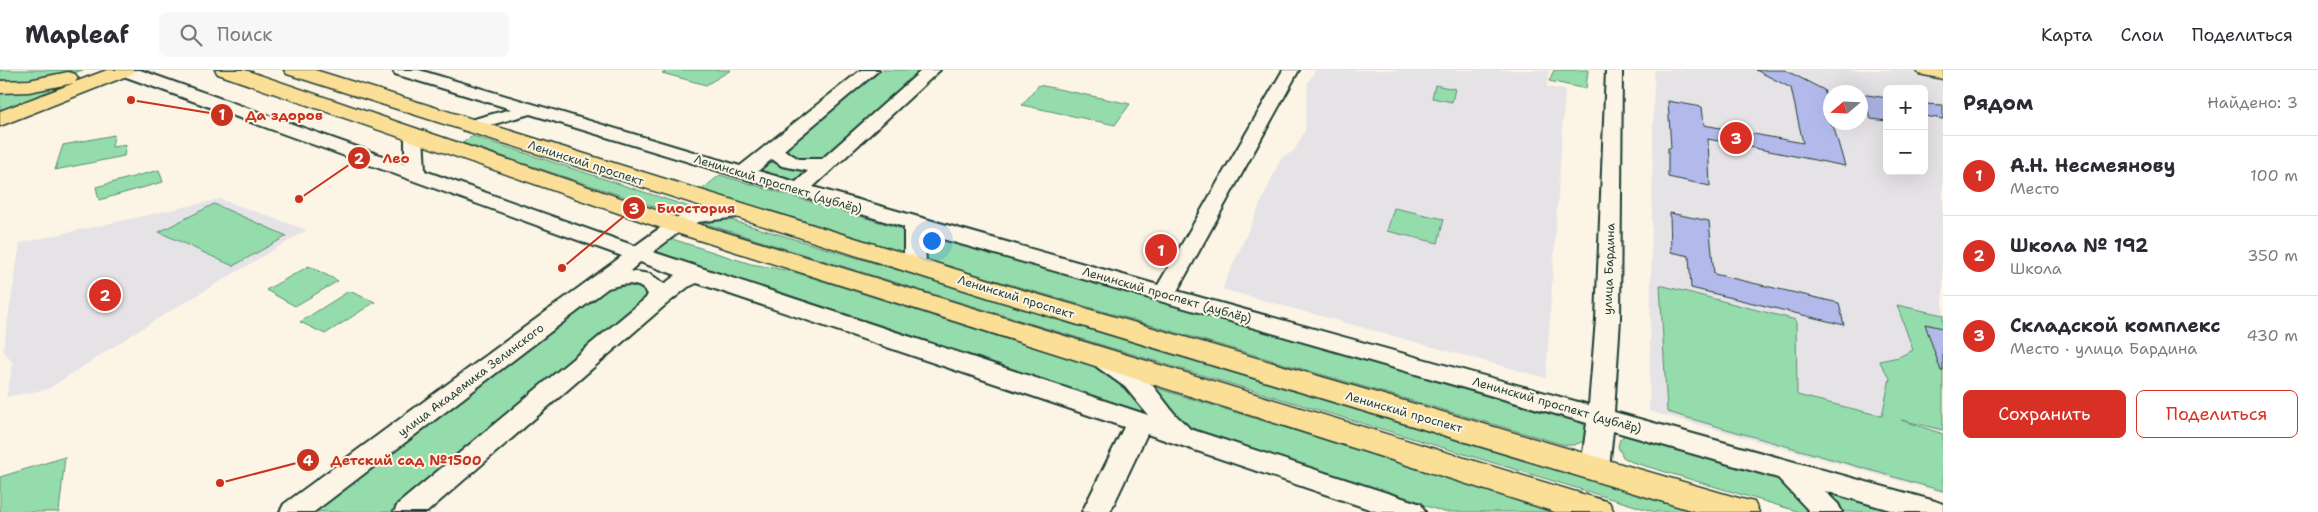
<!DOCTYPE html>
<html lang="ru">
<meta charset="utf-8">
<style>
:root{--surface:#fff;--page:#f7f7f7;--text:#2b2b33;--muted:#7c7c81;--line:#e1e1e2;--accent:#d93025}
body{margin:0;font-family:"Shantell Sans",sans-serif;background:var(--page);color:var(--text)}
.controls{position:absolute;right:15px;top:15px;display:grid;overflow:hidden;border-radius:8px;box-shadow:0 5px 20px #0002}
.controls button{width:45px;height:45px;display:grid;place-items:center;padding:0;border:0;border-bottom:1px solid var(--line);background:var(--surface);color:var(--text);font:25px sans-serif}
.compass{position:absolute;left:1823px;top:15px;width:45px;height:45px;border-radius:50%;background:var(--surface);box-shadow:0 5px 20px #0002;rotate:251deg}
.you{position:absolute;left:931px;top:170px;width:18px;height:18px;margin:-12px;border:4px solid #fff;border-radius:50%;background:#1a73e8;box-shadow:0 0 0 8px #1a73e833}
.badge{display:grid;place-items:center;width:32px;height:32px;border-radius:50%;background:var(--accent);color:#fff;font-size:16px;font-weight:700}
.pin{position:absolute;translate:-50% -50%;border:2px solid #fff;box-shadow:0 1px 5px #0006}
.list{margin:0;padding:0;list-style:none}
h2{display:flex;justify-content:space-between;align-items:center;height:65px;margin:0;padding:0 20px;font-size:21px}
h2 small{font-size:16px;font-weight:400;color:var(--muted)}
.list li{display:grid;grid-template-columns:32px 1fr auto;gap:15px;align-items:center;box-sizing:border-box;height:80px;padding:0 20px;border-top:1px solid var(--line)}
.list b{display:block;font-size:19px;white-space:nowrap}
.list p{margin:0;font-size:16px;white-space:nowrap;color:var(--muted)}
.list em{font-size:16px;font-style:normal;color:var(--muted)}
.actions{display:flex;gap:10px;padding:15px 20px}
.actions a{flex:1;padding:11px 0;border:1px solid var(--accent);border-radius:8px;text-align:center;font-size:18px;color:var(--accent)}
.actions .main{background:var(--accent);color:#fff}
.icon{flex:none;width:28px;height:28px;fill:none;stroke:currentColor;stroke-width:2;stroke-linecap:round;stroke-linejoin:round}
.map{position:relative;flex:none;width:1943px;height:442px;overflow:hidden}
header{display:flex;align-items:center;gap:30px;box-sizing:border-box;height:70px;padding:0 25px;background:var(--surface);border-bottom:1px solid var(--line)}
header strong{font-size:24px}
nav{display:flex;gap:28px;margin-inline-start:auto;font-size:18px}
.search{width:350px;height:45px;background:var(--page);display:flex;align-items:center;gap:12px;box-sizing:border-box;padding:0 18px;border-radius:8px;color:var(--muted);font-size:19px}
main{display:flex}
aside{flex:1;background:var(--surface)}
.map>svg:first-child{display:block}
.built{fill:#e6e3e7;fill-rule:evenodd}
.green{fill:#94dcac;stroke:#5a8c70}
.building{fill:#b3b9eb;stroke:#1f3d34}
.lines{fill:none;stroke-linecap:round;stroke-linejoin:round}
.minor-casing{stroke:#1f3d34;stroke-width:4}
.major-casing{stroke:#1f3d34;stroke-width:3}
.minor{fill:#fcf5e5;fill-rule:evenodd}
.major{fill:#fbdf96;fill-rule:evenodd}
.tram{stroke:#1f3d34;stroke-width:1}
.labels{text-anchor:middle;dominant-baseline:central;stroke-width:4;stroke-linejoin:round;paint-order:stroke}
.street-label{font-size:12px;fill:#1f3d34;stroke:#fcf5e5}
.leader{fill:none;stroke:#c8321e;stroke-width:2}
.callout-dot{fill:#c8321e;stroke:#fcf5e5;stroke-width:2}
.mark-label{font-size:15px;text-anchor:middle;font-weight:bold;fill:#fff}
.callout-label{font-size:14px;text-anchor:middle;font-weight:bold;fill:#c8321e;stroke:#fcf5e5;stroke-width:4;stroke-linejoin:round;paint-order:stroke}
</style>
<header>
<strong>Mapleaf</strong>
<div class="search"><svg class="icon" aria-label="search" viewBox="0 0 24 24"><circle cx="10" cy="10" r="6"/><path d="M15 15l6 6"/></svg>Поиск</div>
<nav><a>Карта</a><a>Слои</a><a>Поделиться</a></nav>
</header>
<main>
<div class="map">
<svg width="1943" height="442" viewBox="0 0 1943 442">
<rect width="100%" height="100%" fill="#fcf5e5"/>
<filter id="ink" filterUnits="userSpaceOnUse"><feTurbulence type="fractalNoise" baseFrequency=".02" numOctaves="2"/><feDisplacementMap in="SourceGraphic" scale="10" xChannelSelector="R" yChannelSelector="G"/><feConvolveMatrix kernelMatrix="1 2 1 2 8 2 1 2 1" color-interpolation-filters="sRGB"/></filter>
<g filter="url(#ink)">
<g class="built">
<path d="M 1316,0 L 1549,0 L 1547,17 L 1565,20 L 1546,308 L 1222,219 L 1281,88 L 1294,81 L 1305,60 L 1308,12 Z"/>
<path d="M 1654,0 L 1905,0 L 1943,6 L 1943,423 L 1649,341 ZM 1887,19 L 1924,19 L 1924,101 L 1887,101 ZM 1830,22 L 1860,22 L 1860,52 L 1830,52 Z"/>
<path d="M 220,129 L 307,160 L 152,252 L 48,319 L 6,327 L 13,294 L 3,280 L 20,173 Z"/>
</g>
<g class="green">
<path d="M 0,0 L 83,0 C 62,7 21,16 0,9 Z"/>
<path d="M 105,0 L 113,0 L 0,44 L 0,22 L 72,12 Z"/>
<path d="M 666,0 L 731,0 L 706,15 L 662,3 Z"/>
<path d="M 882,0 L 925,0 L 819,93 L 808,94 L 781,85 L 782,80 Z"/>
<path d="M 1554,0 L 1588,0 L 1586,19 L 1549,11 Z"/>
<path d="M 1039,15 L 1130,34 L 1115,55 L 1022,35 Z"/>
<path d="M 1435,15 L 1455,19 L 1452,32 L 1432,28 Z"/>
<path d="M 114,65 L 112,77 L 126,75 L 124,86 L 55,100 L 63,75 Z"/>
<path d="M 473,66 L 702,141 L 683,146 L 462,73 Z"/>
<path d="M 777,92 L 803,102 L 804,105 L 791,112 L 761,103 C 763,94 768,93 777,92 Z"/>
<path d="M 159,100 L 163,112 L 99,130 L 96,117 Z"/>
<path d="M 720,105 L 906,160 L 908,185 L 700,121 Z"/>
<path d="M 214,134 L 287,166 L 233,196 L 159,162 Z"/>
<path d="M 1394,138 L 1444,149 L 1438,173 L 1387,161 Z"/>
<path d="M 714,145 L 1706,442 L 1655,442 C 1335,344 1013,250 693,150 Z"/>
<path d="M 922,165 L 1080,205 L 1575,347 L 1587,358 L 1587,370 L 1574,375 L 1565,375 L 926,190 L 922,185 Z"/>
<path d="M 669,168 L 751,194 L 791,201 L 1117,304 C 1128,315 1148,331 1146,349 L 657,184 L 655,178 Z"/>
<path d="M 309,196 L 338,211 L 295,236 L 266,220 Z"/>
<path d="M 627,210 L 653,223 L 391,442 L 311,442 L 614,212 Z"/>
<path d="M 1660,215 L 1796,250 L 1797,325 L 1882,346 L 1890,308 L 1879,291 L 1899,287 L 1913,280 L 1897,235 L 1943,245 L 1943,360 L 1901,350 L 1943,364 L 1943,421 L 1667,342 Z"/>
<path d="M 349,221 L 375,232 L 325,264 L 300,252 Z"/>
<path d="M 1150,316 L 1553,440 L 1556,442 L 1444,442 L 1172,353 Z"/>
<path d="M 1628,363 L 1915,442 L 1800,442 L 1632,392 L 1623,387 L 1618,377 L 1620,369 Z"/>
<path d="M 65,387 L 59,442 L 0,442 L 0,407 Z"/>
</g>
<g class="building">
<path d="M 1756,0 L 1785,0 L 1824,20 L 1830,40 L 1830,54 L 1833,55 L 1845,96 L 1708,69 L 1710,116 L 1668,107 L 1668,78 L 1671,78 L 1668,31 L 1702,37 L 1704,55 L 1803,73 L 1791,18 Z"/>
<path d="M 1861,24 L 1887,28 L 1887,51 L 1871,49 Z"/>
<path d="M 1924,34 L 1943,35 L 1943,49 L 1924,46 Z"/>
<path d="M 1670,143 L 1709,151 L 1714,204 L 1839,233 L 1844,255 L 1691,218 L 1689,186 L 1671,182 Z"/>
<path d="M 1925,254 L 1943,258 L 1943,301 L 1941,301 Z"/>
</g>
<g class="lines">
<defs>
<g id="minor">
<path d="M 116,0 L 140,0 L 405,94 L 405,65 L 408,61 L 420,61 L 423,65 L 425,101 L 635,176 C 669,151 701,126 746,138 L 749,142 L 746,146 L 698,152 L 683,159 L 653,182 L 1148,345 L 1125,317 L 1097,297 L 1094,291 L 1097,285 C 1129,277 1157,322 1174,343 C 1179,349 1185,353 1190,359 L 1421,434 L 1425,442 L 1378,442 L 1147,364 L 1110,442 L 1082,442 L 1124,357 L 697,213 L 688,217 L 663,237 L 427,442 L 394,442 L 398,434 L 646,228 L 648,224 C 638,210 622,214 608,218 L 314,442 L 280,442 L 284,434 L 622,186 L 118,4 ZM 640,192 L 676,205 L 664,214 L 650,204 L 630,201 Z"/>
<path d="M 393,0 L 419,0 L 740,96 L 861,0 L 879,0 L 784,80 L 799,89 L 822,89 L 922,0 L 940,0 L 813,117 L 1158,215 L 1283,0 L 1299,0 L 1177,221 L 1589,335 L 1596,249 L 1606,0 L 1622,0 L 1620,249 L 1614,342 L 1935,431 L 1943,434 L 1943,442 L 1897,442 L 1825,421 L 1838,434 L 1842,442 L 1810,442 L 1778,408 L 1613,361 L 1609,398 L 1605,405 L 1595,408 L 1585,405 L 1581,398 L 1587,353 L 925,164 L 926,196 L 923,201 L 915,203 L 907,201 L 904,196 L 904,157 L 530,44 L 469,61 L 463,60 L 460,56 L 463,52 L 511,39 L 395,4 ZM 772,89 L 782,96 L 808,101 L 796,112 L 758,101 Z"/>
</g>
<g id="major">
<path d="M 107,0 L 135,0 L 132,4 L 0,56 L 0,41 L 74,13 L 29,22 L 0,23 L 0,11 L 29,10 L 68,2 L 75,4 L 78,8 L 75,12 Z"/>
<path d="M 215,0 L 245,0 L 685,150 L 1609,432 L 1614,442 L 1555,442 L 667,160 L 218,4 Z"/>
<path d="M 284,0 L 315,0 L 1019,219 L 1742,429 L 1754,432 L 1759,442 L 1697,442 L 999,231 L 287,4 Z"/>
<path d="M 1916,0 L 1943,0 L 1943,9 L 1919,4 Z"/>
</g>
</defs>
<use href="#minor" class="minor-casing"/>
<use href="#major" class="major-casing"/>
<use href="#minor" class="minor"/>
<use href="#major" class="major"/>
<path class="tram" d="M 1940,0 L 1943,0"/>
</g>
</g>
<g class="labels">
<g class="street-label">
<text transform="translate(586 93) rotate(18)">Ленинский проспект</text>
<text transform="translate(778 114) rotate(17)">Ленинский проспект (дублёр)</text>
<text transform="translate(1609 199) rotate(-88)">улица Бардина</text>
<text transform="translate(1167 225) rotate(16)">Ленинский проспект (дублёр)</text>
<text transform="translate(1016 227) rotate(17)">Ленинский проспект</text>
<text transform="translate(471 310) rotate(-37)">улица Академика Зелинского</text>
<text transform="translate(1557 335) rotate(16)">Ленинский проспект (дублёр)</text>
<text transform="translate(1404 342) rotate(16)">Ленинский проспект</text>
</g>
</g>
<path class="leader" d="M131 30L222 45M299 129L359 88M562 198L634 138M220 413L308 390"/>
<g class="callout-dot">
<circle cx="131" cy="30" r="5"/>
<circle cx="299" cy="129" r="5"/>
<circle cx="562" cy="198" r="5"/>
<circle cx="220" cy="413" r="5"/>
<circle cx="222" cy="45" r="12"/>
<circle cx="359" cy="88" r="12"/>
<circle cx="634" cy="138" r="12"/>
<circle cx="308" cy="390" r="12"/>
</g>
<g class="mark-label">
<text x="222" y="50">1</text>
<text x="359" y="94">2</text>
<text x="634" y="144">3</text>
<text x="308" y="396">4</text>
</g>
<g class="callout-label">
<text x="284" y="50">Да здоров</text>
<text x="396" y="93">Лео</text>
<text x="696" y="143">Биостория</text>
<text x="406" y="395">Детский сад №1500</text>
</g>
</svg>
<div class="controls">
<button>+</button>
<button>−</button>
</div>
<svg class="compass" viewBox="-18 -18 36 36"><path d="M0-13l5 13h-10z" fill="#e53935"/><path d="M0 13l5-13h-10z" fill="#7c7c81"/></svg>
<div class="you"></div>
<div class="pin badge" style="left:1161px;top:180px">1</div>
<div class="pin badge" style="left:105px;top:225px">2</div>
<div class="pin badge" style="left:1736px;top:68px">3</div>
</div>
<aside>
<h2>Рядом<small>Найдено: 3</small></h2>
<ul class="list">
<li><span class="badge">1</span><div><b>А.Н. Несмеянову</b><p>Место</p></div><em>100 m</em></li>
<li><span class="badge">2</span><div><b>Школа № 192</b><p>Школа</p></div><em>350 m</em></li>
<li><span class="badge">3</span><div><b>Складской комплекс</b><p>Место · улица Бардина</p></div><em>430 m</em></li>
</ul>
<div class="actions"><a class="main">Сохранить</a><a>Поделиться</a></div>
</aside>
</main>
